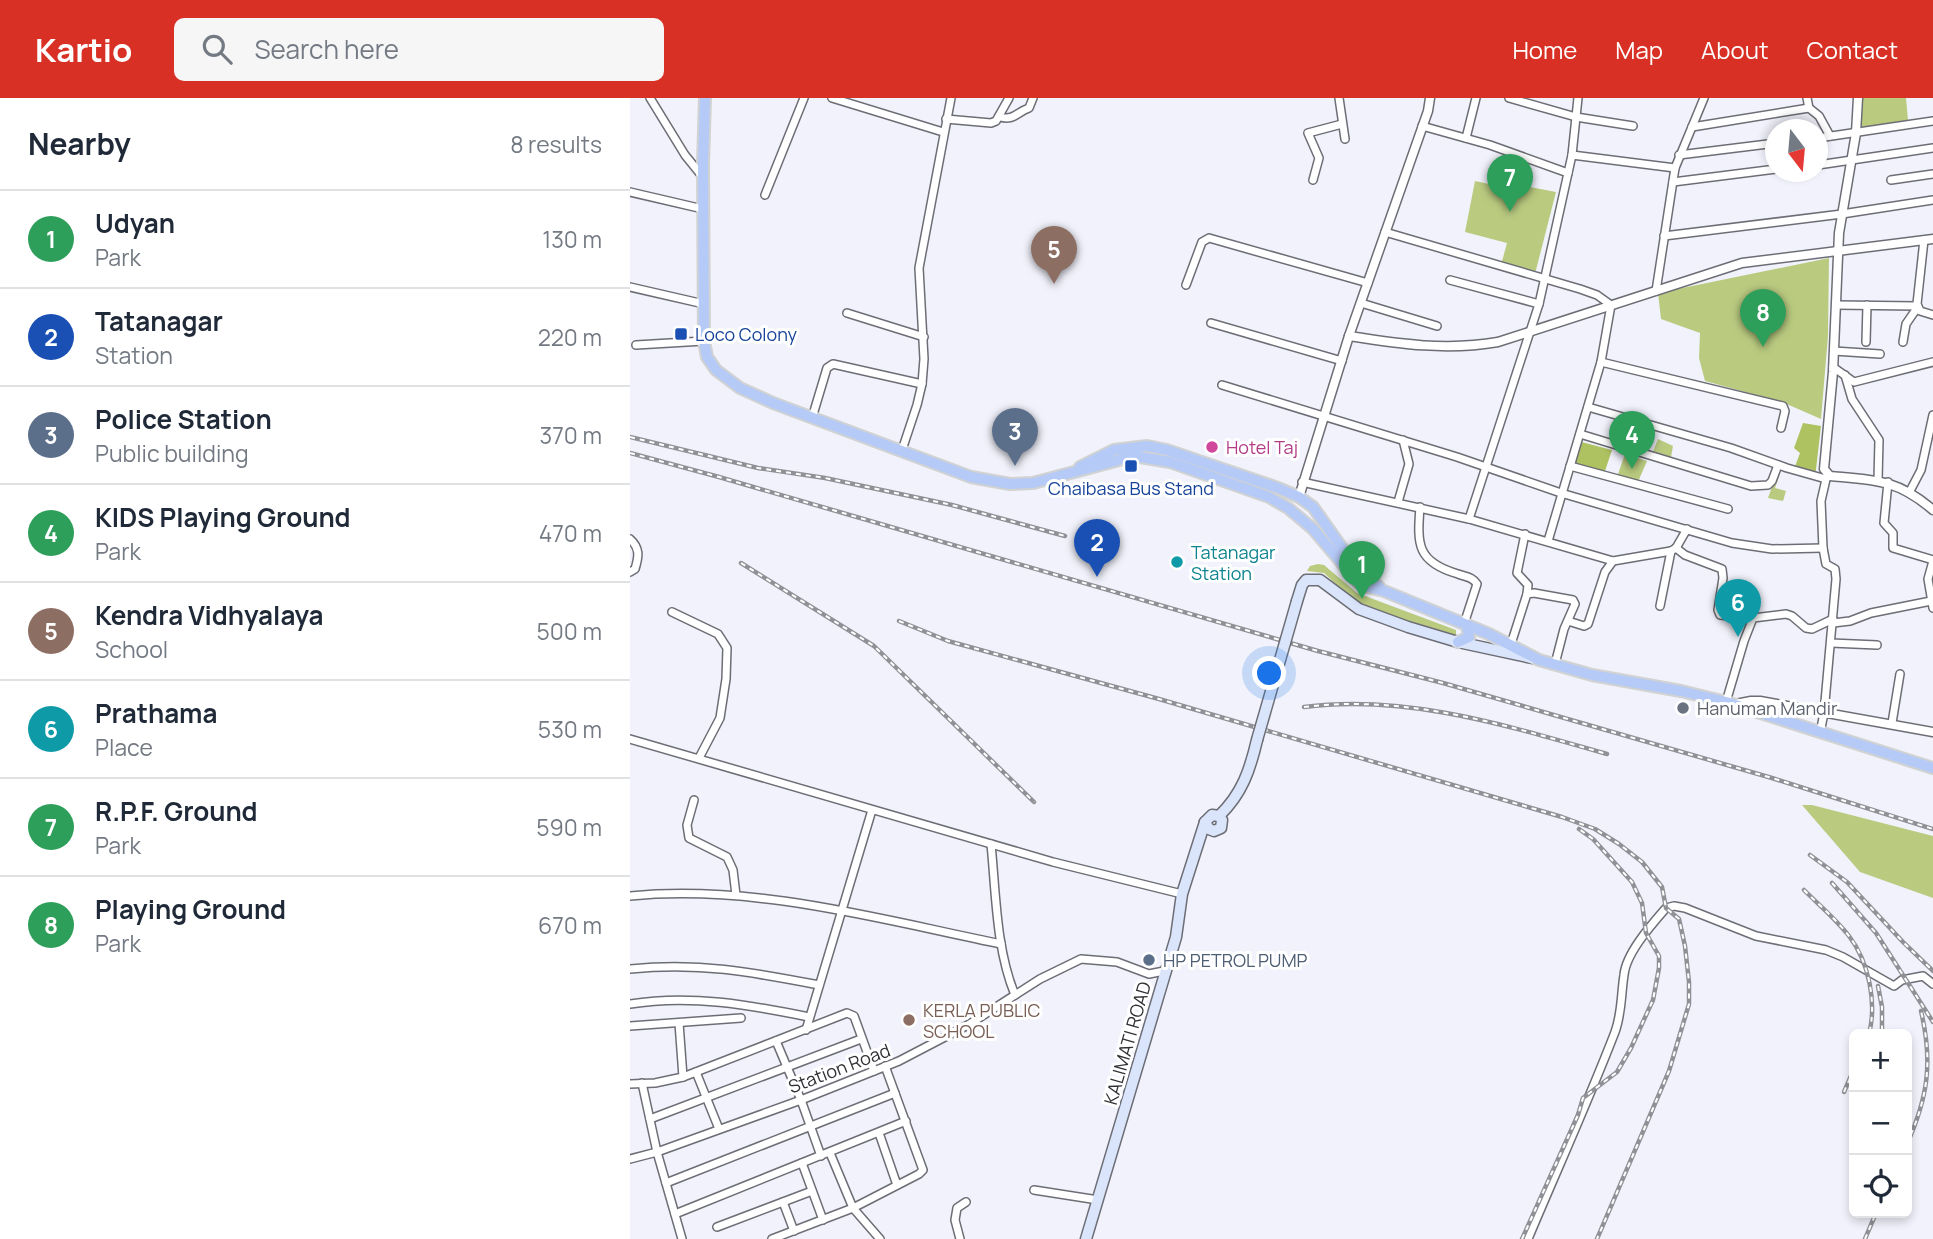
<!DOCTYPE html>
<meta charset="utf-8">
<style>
:root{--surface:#fff;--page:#f6f6f7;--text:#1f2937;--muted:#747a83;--line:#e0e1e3;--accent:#d93025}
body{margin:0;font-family:Manrope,sans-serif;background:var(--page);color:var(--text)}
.controls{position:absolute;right:21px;bottom:21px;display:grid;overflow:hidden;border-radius:10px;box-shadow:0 4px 10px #0003}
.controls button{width:63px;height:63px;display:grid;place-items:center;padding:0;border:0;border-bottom:2px solid var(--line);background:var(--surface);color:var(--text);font:35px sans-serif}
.compass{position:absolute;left:1135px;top:21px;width:63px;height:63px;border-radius:50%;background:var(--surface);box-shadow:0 4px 10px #0003;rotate:164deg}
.you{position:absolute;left:640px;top:576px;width:24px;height:24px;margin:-18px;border:5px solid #fff;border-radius:50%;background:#1a73e8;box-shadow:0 0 0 10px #1a73e833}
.badge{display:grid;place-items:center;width:46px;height:46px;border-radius:50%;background:var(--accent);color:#fff;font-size:23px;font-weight:700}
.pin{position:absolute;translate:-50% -58px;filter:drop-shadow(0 2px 4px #0008)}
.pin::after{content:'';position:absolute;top:37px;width:24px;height:21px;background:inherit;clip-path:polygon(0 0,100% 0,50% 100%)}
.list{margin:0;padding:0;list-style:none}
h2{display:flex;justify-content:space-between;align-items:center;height:91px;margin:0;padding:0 28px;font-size:30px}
h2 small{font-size:23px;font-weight:400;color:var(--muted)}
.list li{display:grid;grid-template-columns:46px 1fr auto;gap:21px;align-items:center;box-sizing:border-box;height:98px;padding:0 28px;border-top:2px solid var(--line)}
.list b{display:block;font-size:26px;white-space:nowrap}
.list p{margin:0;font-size:23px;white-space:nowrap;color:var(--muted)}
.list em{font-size:23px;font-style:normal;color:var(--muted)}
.icon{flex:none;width:38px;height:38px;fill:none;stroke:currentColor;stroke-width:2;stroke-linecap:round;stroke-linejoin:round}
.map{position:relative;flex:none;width:1303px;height:1141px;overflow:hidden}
header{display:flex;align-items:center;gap:42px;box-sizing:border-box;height:98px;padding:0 35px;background:var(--accent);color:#fff}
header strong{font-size:33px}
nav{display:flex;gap:38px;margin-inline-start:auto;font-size:24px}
.search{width:490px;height:63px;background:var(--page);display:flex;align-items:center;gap:18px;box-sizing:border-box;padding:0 24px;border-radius:10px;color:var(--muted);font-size:26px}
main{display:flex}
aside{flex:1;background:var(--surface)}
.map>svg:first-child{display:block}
.green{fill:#bacb80}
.forest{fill:#afc262}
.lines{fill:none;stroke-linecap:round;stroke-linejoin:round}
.minor-casing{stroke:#6d6e75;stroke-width:10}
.tertiary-casing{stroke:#6d6e75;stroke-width:11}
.secondary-casing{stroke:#6d6e75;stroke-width:13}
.primary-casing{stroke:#d1d2d2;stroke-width:14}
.minor{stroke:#fff;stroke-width:7}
.tertiary{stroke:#fff;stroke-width:8}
.secondary{stroke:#dae5fb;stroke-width:10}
.primary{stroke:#b6caf7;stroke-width:10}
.rail-casing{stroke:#909197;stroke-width:4.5}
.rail{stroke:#fff;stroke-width:2;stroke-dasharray:5;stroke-linecap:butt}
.secondary-bridge-casing{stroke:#6d6e75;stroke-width:13;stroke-linecap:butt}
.secondary-bridge{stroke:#dae5fb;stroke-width:10}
.transit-dot{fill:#1a4fb4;stroke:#fff;stroke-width:2.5}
.hotel-dot{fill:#d1479c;stroke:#fff;stroke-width:2.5}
.culture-dot{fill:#0f9aa8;stroke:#fff;stroke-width:2.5}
.worship-dot{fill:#6b7280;stroke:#fff;stroke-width:2.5}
.service-dot{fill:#5c6f8a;stroke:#fff;stroke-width:2.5}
.education-dot{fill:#8d6e63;stroke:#fff;stroke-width:2.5}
.labels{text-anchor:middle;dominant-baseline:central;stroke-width:6;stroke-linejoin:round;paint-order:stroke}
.transit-label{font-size:18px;fill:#164399;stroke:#fff;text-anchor:start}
.hotel-label{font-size:18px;fill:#b23c85;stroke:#fff;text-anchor:start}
.culture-label{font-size:18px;fill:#0d838f;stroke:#fff;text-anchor:start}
.worship-label{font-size:18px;fill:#5b616d;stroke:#fff;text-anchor:start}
.service-label{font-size:18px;fill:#4e5e75;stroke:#fff;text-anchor:start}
.education-label{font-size:18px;fill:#785e54;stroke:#fff;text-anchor:start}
.street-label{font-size:18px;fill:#303134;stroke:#fff}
</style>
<header>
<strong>Kartio</strong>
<div class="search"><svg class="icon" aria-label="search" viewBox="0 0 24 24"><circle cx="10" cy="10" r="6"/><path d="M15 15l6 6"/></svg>Search here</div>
<nav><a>Home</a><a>Map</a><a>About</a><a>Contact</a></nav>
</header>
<main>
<aside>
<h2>Nearby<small>8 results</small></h2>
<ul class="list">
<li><span class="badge" style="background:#2e9e5b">1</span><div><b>Udyan</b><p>Park</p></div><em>130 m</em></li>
<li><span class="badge" style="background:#1a4fb4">2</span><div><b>Tatanagar</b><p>Station</p></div><em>220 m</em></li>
<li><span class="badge" style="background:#5c6f8a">3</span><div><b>Police Station</b><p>Public building</p></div><em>370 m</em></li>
<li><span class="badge" style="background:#2e9e5b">4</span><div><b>KIDS Playing Ground</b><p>Park</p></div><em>470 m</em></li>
<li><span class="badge" style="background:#8d6e63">5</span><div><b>Kendra Vidhyalaya</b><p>School</p></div><em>500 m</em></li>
<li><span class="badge" style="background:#0f9aa8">6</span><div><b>Prathama</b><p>Place</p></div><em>530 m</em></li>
<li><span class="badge" style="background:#2e9e5b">7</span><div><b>R.P.F. Ground</b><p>Park</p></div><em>590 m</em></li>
<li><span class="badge" style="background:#2e9e5b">8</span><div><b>Playing Ground</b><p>Park</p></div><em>670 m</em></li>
</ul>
</aside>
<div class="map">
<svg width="1303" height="1141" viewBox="0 0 1303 1141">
<rect width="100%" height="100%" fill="#f1f2fb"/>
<g class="green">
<path d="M 1232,0 L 1276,0 L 1278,22 L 1232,31 Z"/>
<path d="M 845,83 L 893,93 L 895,88 L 926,94 L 905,176 L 871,167 L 877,145 L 835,134 Z"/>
<path d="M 1199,160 L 1198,238 L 1191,321 L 1152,304 L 1075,283 L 1069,260 L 1070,235 L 1031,221 L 1028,195 Z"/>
<path d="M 1028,341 L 1043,348 L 1040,365 L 1020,361 Z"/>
<path d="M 995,356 L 1017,363 L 1007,386 L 987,379 Z"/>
<path d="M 1147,375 L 1150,376 L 1145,390 L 1156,393 L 1153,403 L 1138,400 Z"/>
<path d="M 688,466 L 694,467 L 727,495 L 826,532 L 826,537 L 822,539 L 728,507 L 694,475 L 677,473 L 680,468 Z"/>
<path d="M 1172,707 L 1182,707 L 1303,738 L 1303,800 L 1230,774 Z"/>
</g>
<g class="forest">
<path d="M 1173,325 L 1191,328 L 1185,380 L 1163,374 L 1170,355 L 1164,350 Z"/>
<path d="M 944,342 L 982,352 L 973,379 L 936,369 Z"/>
</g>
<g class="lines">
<defs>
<g id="minor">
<path d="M 20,0 L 55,57 L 72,78"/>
<path d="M 202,0 L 313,34"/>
<path d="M 709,0 L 715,41"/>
<path d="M 879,0 L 946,19 L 1003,28"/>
<path d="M 1177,0 L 1179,10"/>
<path d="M 370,19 C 384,23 387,14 399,10 L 403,0"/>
<path d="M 316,21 L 361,25 L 366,23 L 379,0"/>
<path d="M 792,28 L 860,47 L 938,75"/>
<path d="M 1062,29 L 1179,10 L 1189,18 L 1200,38"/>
<path d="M 836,40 L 846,0"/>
<path d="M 1188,40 L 1303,23"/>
<path d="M 942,57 L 1045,70"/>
<path d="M 1049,57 L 1146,45"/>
<path d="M 1188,67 L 1303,50"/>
<path d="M 683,82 L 689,60 L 678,35 L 712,26"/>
<path d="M 1261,82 L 1303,76"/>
<path d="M 1043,84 L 1146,71"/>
<path d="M 0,94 L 73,111"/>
<path d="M 135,97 L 174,0"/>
<path d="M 755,134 L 950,191 L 967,197 L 981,207 L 971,264 L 918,443"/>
<path d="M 1034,138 L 1212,116 L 1303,102"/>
<path d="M 1294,142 L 1287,206 L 1290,213 L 1303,217"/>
<path d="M 820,182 L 909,206"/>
<path d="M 556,187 L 572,144 L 579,140 L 738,185"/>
<path d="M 0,189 L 74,206"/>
<path d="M 1026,193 L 1045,70 L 1074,0"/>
<path d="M 731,205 L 807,228"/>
<path d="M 1206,207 L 1287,208"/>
<path d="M 217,215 L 294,239"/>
<path d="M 581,225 L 712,263"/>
<path d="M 1236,244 L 1237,207"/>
<path d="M 1273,244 L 1276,226 L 1287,210"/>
<path d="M 6,247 L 74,243"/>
<path d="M 1204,253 L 1250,256"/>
<path d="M 971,264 L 1153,308 L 1155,313 L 1151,330"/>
<path d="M 1203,269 L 1224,284 L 1303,264"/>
<path d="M 1215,277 L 1222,301 L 1249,342 L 1248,382"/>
<path d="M 592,287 L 827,359 L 931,395 L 1102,445 L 1142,451 L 1193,450"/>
<path d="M 958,309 L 1101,350 L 1157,370 L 1196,381"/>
<path d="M 182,320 L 197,270 L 203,266 L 292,286"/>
<path d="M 950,336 L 1121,388 L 1138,387 L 1142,383 L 1148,367"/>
<path d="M 272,352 L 287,307 L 292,286 L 294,261 L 289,170 L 321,0"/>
<path d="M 940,368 L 1098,411"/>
<path d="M 672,384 L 839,421 L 983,463"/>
<path d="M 1258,384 L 1254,425 L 1263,435 L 1263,450 L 1303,462"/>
<path d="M 1280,393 L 1291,372 L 1303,317"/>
<path d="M 768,404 L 779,366 L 773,342"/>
<path d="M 790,409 C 787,447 787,464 828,476 C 836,479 843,479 847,486 L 834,526"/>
<path d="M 839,421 L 909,206 L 942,57 L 948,0"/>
<path d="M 895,436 L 887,475 L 898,487 L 897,496"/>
<path d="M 0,441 C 10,450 9,458 5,471 L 0,474"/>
<path d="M 1046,450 L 1055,457 L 1092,471 L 1093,480 L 1088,512 L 1090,517 L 1123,520"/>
<path d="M 1303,463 L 1298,481 L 1303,510"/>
<path d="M 1030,508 L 1041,453"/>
<path d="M 42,514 L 88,536 L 97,550 L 96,581 L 90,620 L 69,660"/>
<path d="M 938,523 L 954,528 L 958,526 L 975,474 L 983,463 L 1041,453 L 1046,450 L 1057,431"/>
<path d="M 1203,525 L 1220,523 L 1241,515 L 1301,503"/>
<path d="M 1201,545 L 1247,547"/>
<path d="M 881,546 L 897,496 L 904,495 L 943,502 L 945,506 L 934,531 L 925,566"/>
<path d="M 1096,604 L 1114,543 L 1123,520 L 1156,516 L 1162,518 L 1176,530 L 1182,531 L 1203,521"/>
<path d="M 1262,625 L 1270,576"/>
<path d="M 1190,635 L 1194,615 L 1206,481 L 1205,471 L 1196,466 L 1193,450 L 1191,403 L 1197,377"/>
<path d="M 0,641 L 423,764 L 552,796"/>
<path d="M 64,702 L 57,727 L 59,740 L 97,759 L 103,772 L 106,797"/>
<path d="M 361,746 C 366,796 366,851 385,897"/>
<path d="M 0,798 C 125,786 249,821 371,846"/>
<path d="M 0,871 C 70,864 121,874 189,887"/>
<path d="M 0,906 C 60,896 120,907 179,919"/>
<path d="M 49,925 L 53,979"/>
<path d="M 0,928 L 111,920"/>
<path d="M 176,932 L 242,712"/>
<path d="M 146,943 L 171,1002 L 191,1058"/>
<path d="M 66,974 L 89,1031"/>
<path d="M 12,985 L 27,1054 L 52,1141"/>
<path d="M 0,986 L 25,985 L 53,979 L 217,915 L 224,918 L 244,973"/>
<path d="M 20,1021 L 231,941"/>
<path d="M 249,1035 L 267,1087"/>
<path d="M 200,1055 L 223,1110 L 250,1141"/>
<path d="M 0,1061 L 27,1054 L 171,1002 L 269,963 L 338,927 L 410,881 L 451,861 L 487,864 L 519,876 L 534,873"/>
<path d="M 172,1065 L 193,1122"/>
<path d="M 36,1085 L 265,995"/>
<path d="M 404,1092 L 468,1102"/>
<path d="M 153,1104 L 164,1133"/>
<path d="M 45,1116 L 276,1023"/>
<path d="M 87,1129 L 182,1093"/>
<path d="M 142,1141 L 223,1110 L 289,1076 L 293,1072 L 255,968"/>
<path d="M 330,1141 L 325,1122 L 327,1110 L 336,1104"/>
<path d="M 898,1141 C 927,1072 958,1004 985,934 C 992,915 991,896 994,877 C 996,855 1022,826 1036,810 L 1044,808 L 1055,810 L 1126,838 L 1196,852 L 1213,859 L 1264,888 L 1272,882 L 1293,878 L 1303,886"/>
</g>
<g id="tertiary">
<path d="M 1228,0 L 1226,35 L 1209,135 L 1203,274 L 1194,371 L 1200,378 C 1245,382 1267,381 1303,412"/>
<path d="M 719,238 C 770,246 817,253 868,244 L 1112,165 L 1303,141"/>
<path d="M 669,399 L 719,238 L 798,13 L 800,0"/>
<path d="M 1106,606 L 1121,603 L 1130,603 L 1303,634"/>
</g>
<g id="secondary">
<path d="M 667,503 L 672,487 L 676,482 L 690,482 L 729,511 L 778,529 L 828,544 L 902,560"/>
<path d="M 589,718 L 592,722 L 591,730 L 584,733 L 579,731 L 575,724 L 582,717 L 589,718 C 612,696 620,672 627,642"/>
<path d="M 456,1141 L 546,839 L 552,796 L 575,724"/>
</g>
<g id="primary">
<path d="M 75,0 L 73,66 L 74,243 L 77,259 L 86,272 L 110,290 L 143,305 L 341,379 L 380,386 L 403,385 L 504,358 L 540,364 L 639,399 L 658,410 L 683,431 L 728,484 L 738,489 L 754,493 L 859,536 L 909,562 L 962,577 L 1051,593 L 1096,604 L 1303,670"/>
<path d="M 450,369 L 484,352 L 517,348 L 537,352 L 648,390 L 669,399 L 683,409 L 722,464 L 750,490"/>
<path d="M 828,544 L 839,539 L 837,527"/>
</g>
</defs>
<use href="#minor" class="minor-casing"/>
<use href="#tertiary" class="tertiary-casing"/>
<use href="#secondary" class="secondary-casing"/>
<use href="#primary" class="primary-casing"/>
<use href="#minor" class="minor"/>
<use href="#tertiary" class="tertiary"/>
<use href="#secondary" class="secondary"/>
<use href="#primary" class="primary"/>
<defs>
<g id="rail">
<path d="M 0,339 L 128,370 L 195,380 L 322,407 L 435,438"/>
<path d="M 0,355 L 89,379 L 688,553 L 813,585 L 1142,680 L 1303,731"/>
<path d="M 111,465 L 244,548 L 404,704"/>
<path d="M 269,523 L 318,543 L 529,601 L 932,719 L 965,731 L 989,746 L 1012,764 L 1032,789 L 1036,810 L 1049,821 L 1055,848 L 1059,884 L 1059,906 L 1039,973 L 967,1141"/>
<path d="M 674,609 C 778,596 878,628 977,656"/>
<path d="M 1180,757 L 1217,784 L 1273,844 L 1303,873"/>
<path d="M 1202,785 L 1246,835 L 1303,924"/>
<path d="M 1174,792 C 1189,807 1206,821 1219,838 C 1239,864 1247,905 1239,936"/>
<path d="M 1248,888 L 1252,909 L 1252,936"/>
<path d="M 1214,994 L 1224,971"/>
<path d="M 1277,1046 C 1298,999 1303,964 1291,913"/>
<path d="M 892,1141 L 948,1017 L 953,1000 L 987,974 L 1001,950 L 1023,902 L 1029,870 L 1029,858 L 1016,835 L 1012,805 L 1002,784 L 963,741 L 949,731"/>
<path d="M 1235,1141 L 1246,1115"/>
</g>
</defs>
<use href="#rail" class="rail-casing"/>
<use href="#rail" class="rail"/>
<defs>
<path id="secondary-bridge" d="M 627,642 L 667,503"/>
</defs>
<use href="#secondary-bridge" class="secondary-bridge-casing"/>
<use href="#secondary-bridge" class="secondary-bridge"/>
</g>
<g class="transit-dot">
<rect x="44" y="229" width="14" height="14" rx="3.5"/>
<rect x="494" y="361" width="14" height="14" rx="3.5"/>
</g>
<circle class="hotel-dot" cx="582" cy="349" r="7"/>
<circle class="culture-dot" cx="547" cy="464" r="7"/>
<circle class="worship-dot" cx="1053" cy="610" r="7"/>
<circle class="service-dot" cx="519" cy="862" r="7"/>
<circle class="education-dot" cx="279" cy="922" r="7"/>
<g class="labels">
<g class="transit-label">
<text x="65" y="236">Loco Colony</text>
<text x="501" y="390" text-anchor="middle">Chaibasa Bus Stand</text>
</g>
<g class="hotel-label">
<text x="596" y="349">Hotel Taj</text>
</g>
<g class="culture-label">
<text x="561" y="454">Tatanagar<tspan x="561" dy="21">Station</tspan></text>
</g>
<g class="worship-label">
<text x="1067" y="610">Hanuman Mandir</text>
</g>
<g class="service-label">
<text x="533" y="862">HP PETROL PUMP</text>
</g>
<g class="education-label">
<text x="293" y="912">KERLA PUBLIC<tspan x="293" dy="21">SCHOOL</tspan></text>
</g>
<g class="street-label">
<text transform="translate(497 945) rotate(-74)">KALIMATI ROAD</text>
<text transform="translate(209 970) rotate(-21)">Station Road</text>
</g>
</g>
</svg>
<div class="controls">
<button>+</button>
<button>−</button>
<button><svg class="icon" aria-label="locate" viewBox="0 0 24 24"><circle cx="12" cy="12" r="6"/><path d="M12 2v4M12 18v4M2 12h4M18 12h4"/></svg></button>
</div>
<svg class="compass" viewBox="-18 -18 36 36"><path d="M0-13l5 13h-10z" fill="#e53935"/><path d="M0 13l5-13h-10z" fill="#747a83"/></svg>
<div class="you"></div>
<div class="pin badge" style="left:732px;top:501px;background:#2e9e5b">1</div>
<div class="pin badge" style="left:467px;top:479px;background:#1a4fb4">2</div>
<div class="pin badge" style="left:385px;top:368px;background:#5c6f8a">3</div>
<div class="pin badge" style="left:1002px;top:371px;background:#2e9e5b">4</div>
<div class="pin badge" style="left:424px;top:186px;background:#8d6e63">5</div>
<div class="pin badge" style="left:1108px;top:539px;background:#0f9aa8">6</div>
<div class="pin badge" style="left:880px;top:114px;background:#2e9e5b">7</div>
<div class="pin badge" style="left:1133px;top:249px;background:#2e9e5b">8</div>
</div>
</main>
